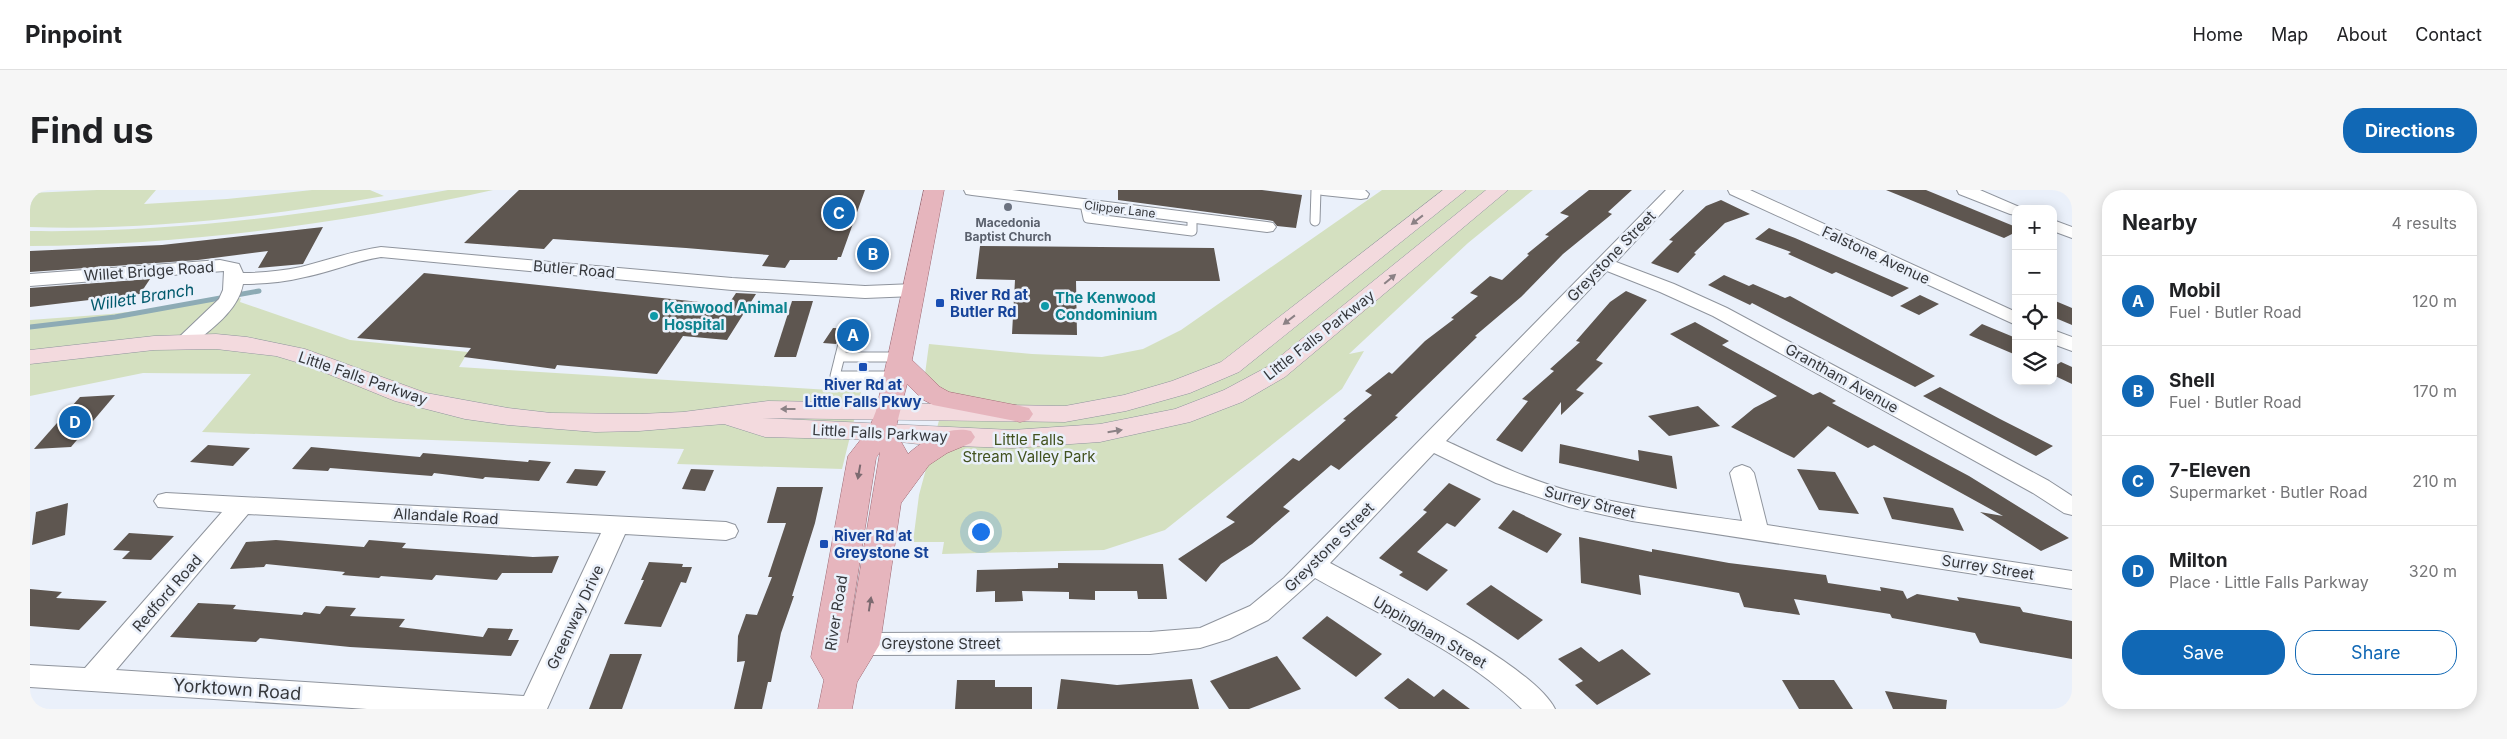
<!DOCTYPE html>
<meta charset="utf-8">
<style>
:root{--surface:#fff;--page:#f6f6f6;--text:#202124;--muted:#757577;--line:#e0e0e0;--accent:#1168b5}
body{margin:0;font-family:Inter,sans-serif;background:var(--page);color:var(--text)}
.controls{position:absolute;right:15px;top:15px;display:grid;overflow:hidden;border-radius:10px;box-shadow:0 2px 12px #0003}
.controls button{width:45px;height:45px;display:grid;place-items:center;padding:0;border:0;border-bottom:1px solid var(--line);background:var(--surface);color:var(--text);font:25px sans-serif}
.you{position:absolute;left:950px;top:341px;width:18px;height:18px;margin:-12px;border:4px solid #fff;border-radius:50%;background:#1a73e8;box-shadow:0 0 0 8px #1a73e833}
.badge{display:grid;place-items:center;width:32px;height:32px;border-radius:50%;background:var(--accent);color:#fff;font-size:16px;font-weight:700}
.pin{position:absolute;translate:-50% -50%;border:2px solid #fff;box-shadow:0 1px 5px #0006}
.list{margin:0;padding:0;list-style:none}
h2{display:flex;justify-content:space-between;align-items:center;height:65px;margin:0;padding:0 20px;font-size:21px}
h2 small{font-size:16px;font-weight:400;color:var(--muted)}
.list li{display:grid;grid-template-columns:32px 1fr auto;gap:15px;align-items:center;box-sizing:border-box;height:90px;padding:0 20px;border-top:1px solid var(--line)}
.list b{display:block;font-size:19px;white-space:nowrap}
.list p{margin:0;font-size:16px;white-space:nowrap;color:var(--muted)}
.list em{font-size:16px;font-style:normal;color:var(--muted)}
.actions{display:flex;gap:10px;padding:15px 20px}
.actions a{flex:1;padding:11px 0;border:1px solid var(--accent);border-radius:20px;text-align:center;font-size:18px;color:var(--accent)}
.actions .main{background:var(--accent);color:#fff}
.icon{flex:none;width:28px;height:28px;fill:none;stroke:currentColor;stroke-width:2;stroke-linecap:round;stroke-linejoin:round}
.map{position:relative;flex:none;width:2042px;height:519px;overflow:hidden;border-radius:20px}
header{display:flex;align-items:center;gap:30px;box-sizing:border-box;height:70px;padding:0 25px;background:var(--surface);border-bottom:1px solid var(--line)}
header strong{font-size:24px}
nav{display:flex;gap:28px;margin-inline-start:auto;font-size:18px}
.intro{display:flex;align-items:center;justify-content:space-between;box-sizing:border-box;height:120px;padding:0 30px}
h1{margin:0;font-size:35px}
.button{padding:12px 22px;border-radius:20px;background:var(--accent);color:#fff;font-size:18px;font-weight:700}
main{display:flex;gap:30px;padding:0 30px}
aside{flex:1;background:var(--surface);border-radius:20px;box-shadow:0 2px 12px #0003}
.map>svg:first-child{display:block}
.green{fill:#d4e0c0}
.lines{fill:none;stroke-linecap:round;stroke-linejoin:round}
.stream{stroke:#8dabb5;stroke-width:5}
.building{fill:#5e5650}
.service-casing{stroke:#8f949d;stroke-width:11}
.minor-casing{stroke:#8f949d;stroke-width:2}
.secondary-casing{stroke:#8f949d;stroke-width:1}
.primary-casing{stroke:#9e6973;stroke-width:1}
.service{stroke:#fff;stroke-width:9}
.minor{fill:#fff;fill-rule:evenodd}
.secondary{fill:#f3dade;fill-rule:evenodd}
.primary{fill:#e6b5bd;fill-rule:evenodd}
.oneway{fill:#8b8185}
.oneway2{fill:#7c6a70}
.worship-dot{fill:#6b7280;stroke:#eaf0fa;stroke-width:2}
.transit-dot{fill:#1a4fb4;stroke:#eaf0fa;stroke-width:2}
.culture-dot{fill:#0f9aa8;stroke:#eaf0fa;stroke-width:2}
.labels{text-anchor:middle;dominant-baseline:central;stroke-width:5;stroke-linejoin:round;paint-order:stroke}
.far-street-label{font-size:12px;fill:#36383c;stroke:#eaf0fa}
.far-worship-label{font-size:12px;font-weight:bold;fill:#5b616d;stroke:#eaf0fa}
.street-label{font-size:15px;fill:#36383c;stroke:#eaf0fa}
.transit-label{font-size:15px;font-weight:bold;fill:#164399;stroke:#eaf0fa;text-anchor:start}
.culture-label{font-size:15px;font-weight:bold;fill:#0d838f;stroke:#eaf0fa;text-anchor:start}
.park-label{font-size:15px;fill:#42521f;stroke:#eaf0fa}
.water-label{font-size:16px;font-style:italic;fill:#00596c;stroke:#eaf0fa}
.near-street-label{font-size:18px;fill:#36383c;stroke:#eaf0fa}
</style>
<header>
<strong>Pinpoint</strong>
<nav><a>Home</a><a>Map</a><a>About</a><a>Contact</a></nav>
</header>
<div class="intro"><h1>Find us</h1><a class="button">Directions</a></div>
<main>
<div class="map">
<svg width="2042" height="519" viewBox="0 0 2042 519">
<rect width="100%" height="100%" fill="#eaf0fa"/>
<g class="green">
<path d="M 67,0 L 126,0 L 114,14 L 197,9 L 282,0 L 340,0 L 354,6 C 238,26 118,41 0,37 L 0,3 Z"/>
<path d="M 418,0 L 463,0 C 311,34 155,55 0,56 L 0,41 C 140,43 280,25 418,0 Z"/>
<path d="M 1352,0 L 1503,0 L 1438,53 L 1319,164 L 1334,161 L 1312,199 L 1135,340 L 1074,360 L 912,364 L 914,352 L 883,352 L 889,305 L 915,208 L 895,184 L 899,154 L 1002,164 L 1072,167 L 1113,159 L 1151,140 Z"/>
<path d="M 211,108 L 210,112 L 320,150 L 438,162 L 429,177 L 831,202 L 812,279 L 647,274 L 654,259 L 172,242 L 221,184 L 113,183 L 0,206 L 0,130 L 81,124 Z"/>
</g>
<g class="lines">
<path class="stream" d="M 0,137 L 85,127 L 229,101"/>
</g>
<g class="building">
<path d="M 489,0 L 835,0 L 811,67 L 808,67 L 807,70 L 760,70 L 755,78 L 732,76 L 739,65 L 656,58 L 523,49 L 514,59 L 434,53 Z"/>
<path d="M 1088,0 L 1232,0 L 1272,5 L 1266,38 L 1247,36 L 1243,31 L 1237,30 L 1088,10 Z"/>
<path d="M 1559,0 L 1602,0 L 1578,22 L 1582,24 L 1533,64 L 1491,107 L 1445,146 L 1447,147 L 1365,226 L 1368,227 L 1309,280 L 1301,275 L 1253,317 L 1260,321 L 1222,354 L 1191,374 L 1176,392 L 1148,369 L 1205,332 L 1196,327 L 1263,268 L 1269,271 L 1316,230 L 1313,229 L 1342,205 L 1335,201 L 1359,182 L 1362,184 L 1395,151 L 1424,129 L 1421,128 L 1448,106 L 1440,103 L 1460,86 L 1472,90 L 1499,65 L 1497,64 L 1519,46 L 1515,45 L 1539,26 L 1530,23 Z"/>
<path d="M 1856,0 L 1896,0 L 1986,37 L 1986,42 L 1974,48 Z"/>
<path d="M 1691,10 L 1720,24 L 1695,33 L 1664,63 L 1666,64 L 1648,83 L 1621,73 L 1643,51 L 1639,50 L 1676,16 Z"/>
<path d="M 293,37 L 273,74 L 228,78 L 238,61 L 168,70 L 0,82 L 0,61 L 132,55 Z"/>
<path d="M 1739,38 L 1765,48 L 1879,98 L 1862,107 L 1806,82 L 1802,84 L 1758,64 L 1761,62 L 1725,49 Z"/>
<path d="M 950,56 L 1184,58 L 1190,91 L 1046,91 L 1047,145 L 982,144 L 985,90 L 946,89 Z"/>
<path d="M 394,83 L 698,115 L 706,103 L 726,104 L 697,150 L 653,146 L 627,184 L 527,175 L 525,179 L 434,167 L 441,158 L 327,148 Z"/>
<path d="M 1694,85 L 1719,96 L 1723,94 L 1755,108 L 1760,106 L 1905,186 L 1885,197 L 1722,113 L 1720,115 L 1678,95 Z"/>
<path d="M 120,89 L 110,104 L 0,117 L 0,98 Z"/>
<path d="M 1596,101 L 1617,110 L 1566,170 L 1573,173 L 1546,200 L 1554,203 L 1531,225 L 1531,212 L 1492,262 L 1466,250 L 1498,211 L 1492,209 L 1524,181 L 1520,179 L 1550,152 L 1546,151 L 1580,112 Z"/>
<path d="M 1890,105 L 1909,114 L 1889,125 L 1870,116 Z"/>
<path d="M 2023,110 L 2042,118 L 2042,135 L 2023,127 Z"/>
<path d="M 762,111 L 783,111 L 766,167 L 744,167 Z"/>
<path d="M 1665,132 L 1699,151 L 1692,155 L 1783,205 L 1790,202 L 1806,211 L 1802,213 L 1939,286 L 2039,348 L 2011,361 L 1950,322 L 1973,326 L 1844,255 L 1838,258 L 1798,236 L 1764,268 L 1701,237 L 1724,218 L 1747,206 L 1640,144 Z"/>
<path d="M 1952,134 L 1986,148 L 1986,165 L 1939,145 Z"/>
<path d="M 803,138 L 833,139 L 827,155 L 819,154 L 814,148 L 809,149 L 806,154 L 793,153 Z"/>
<path d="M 2031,172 L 2042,177 L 2042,194 L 2023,185 L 2023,177 Z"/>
<path d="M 1910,197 L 1970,229 L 2023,256 L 2006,266 L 1893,206 Z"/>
<path d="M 85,205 L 41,257 L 4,259 L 50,207 Z"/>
<path d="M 1668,216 L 1690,236 L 1639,246 L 1618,226 Z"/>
<path d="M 1530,254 L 1609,271 L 1608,260 L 1642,266 L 1647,299 L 1529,273 Z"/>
<path d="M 178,255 L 220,258 L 203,276 L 160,272 Z"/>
<path d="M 281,257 L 390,267 L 393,263 L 498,272 L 499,270 L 521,272 L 509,291 L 455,287 L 453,289 L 404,283 L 402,286 L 300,278 L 298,281 L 262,279 Z"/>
<path d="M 545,279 L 576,281 L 567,296 L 536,293 Z"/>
<path d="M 661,279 L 684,280 L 675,301 L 652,299 Z"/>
<path d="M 1767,279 L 1805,282 L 1829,324 L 1789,320 Z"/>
<path d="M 1419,293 L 1451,309 L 1425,337 L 1417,333 L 1387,362 L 1418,380 L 1397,401 L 1369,385 L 1373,382 L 1349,368 L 1397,322 L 1393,320 Z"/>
<path d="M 747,297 L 793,297 L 785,333 L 762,406 L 764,406 L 751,443 L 741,492 L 738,492 L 732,519 L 704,519 L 715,471 L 707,472 L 708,446 L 716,424 L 727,425 L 742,387 L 738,387 L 756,333 L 737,333 Z"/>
<path d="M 1853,307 L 1923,318 L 1934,341 L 1862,329 Z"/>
<path d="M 38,313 L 35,345 L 2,355 L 6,322 Z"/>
<path d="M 1483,320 L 1532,344 L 1517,363 L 1468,338 Z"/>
<path d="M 99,343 L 144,346 L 121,370 L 92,369 L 100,361 L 83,360 Z"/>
<path d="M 1549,347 L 1622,362 L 1622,359 L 1699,373 L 1796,385 L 1798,393 L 1851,401 L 1850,397 L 1873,401 L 1877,409 L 1887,404 L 1929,411 L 1927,407 L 1990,417 L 1993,422 L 2042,431 L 2042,469 L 1950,453 L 1945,443 L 1862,428 L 1860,424 L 1764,409 L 1770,425 L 1714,417 L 1709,403 L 1609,385 L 1611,405 L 1551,393 Z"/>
<path d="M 246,350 L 334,357 L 339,350 L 376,353 L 372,358 L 503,367 L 529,366 L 522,383 L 472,383 L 467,390 L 406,385 L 402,390 L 351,386 L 349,388 L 312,385 L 315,382 L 236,374 L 234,377 L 200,379 L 216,352 Z"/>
<path d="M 619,372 L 653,374 L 652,377 L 662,377 L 656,393 L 651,392 L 631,437 L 594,434 L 614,390 L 611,390 Z"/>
<path d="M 1028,373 L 1133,374 L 1137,409 L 1108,409 L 1107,401 L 1065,401 L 1065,410 L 1039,409 L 1039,402 L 992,401 L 993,411 L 965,412 L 965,401 L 946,402 L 947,380 L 1028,378 Z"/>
<path d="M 1461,395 L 1513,430 L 1488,450 L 1436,414 Z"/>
<path d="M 0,399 L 32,402 L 26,408 L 77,411 L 49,440 L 0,436 Z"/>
<path d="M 168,413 L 206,415 L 203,419 L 272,425 L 274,422 L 290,424 L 296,416 L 326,418 L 320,426 L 375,429 L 369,437 L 453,447 L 458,438 L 483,439 L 478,450 L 489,450 L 481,466 L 320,457 L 230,448 L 226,452 L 140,447 Z"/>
<path d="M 1297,426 L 1352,464 L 1326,487 L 1272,448 Z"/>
<path d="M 1551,457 L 1569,472 L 1592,459 L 1621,484 L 1567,515 L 1545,495 L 1553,491 L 1528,469 Z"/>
<path d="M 580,464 L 612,464 L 592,519 L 559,519 Z"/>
<path d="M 1247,466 L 1271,499 L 1219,519 L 1199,519 L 1180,491 Z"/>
<path d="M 1378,488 L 1404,507 L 1413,499 L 1440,519 L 1369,519 L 1354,508 Z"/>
<path d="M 1031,489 L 1087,495 L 1162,489 L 1169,519 L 1027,519 Z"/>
<path d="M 927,490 L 965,490 L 965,497 L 1002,497 L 1002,519 L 925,519 Z"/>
<path d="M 1752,490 L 1804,490 L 1823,519 L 1769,519 Z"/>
<path d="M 1855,501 L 1917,510 L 1916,519 L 1863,519 Z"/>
</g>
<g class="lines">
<defs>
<g id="service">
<path d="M 1055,14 L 1058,28 L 1162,41 L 1162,28"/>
<path d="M 1285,31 L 1286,0"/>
<path d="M 813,154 L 805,186 L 866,186"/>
<path d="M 810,167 L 870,167"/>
</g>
<g id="minor">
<path d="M 934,0 L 982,0 L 1237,32 L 1243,33 L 1246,37 L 1243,41 L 1237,42 L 942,5 L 936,4 Z"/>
<path d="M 1285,0 L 1335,0 L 1339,4 L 1337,8 L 1331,9 L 1293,5 L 1287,4 Z"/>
<path d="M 1636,0 L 1653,0 L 1586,72 L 1644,94 L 1697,118 L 2019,291 L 2042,306 L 2042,325 L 2034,323 L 2003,303 L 1683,126 L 1630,102 L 1577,81 L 1416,251 C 1457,270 1498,290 1543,302 C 1598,317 1655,323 1712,331 L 1700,283 L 1704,278 L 1712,275 L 1720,278 L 1724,283 L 1737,335 L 2042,381 L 2042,399 L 1602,331 L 1539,317 L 1466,293 L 1404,263 L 1300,373 C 1350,400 1502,473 1525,519 L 1492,519 C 1438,465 1352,426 1285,388 L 1238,430 L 1199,449 L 1170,458 L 1120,464 L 834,465 L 824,461 L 821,454 L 824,447 L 834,443 L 1120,442 L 1170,438 L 1220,416 L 1254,388 Z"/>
<path d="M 1698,0 L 1720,0 L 1986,122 L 1986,135 L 1700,4 Z"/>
<path d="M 1927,0 L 1950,0 L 1994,19 L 1986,19 L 1986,25 L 1980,24 L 1929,4 Z"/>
<path d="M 2023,30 L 2042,37 L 2042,48 L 2023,41 Z"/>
<path d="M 351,57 L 702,88 L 835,96 L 884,94 L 891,96 L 893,100 L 891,104 L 884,106 L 835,108 L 702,100 L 351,67 C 325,71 301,82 275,87 C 255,92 234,94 213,94 C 208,121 181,139 162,155 L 155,157 L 148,155 L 145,151 L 189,109 L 193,100 L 194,81 L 0,96 L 0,84 L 190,70 L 209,74 L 213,83 C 232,83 252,81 271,77 C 298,70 323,61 351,57 Z"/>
<path d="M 2023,140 L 2042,147 L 2042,161 L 2023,154 Z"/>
<path d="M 136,303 L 696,332 L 705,335 L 708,341 L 705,347 L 696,350 L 595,344 L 517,519 L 337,519 L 0,497 L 0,475 L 55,478 L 192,322 L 128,317 L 124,311 L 128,305 ZM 218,324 L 571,343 L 494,506 L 86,480 Z"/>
</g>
<path id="secondary" d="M 1413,0 L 1436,0 L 1209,182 L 1160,203 L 1096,221 L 1035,232 L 732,228 L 982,240 L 1070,234 L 1145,219 L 1194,200 L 1237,177 L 1456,0 L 1478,0 L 1255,187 L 1212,212 L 1160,232 L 1070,252 L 982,258 L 897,255 L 852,250 L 735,247 L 694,234 L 609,241 L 565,242 L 478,235 L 435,229 L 365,211 L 276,175 L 246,166 L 186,159 L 124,160 L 0,174 L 0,160 L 124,146 L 186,144 L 217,147 L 275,159 L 396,203 L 478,218 L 521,223 L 609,224 L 653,222 L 738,211 L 1035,216 L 1094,205 L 1142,191 L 1191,172 Z"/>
<path id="primary" d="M 894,0 L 914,0 L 882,170 L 910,197 L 919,202 L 990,216 L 999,218 L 1003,224 L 999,230 L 990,232 L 903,215 L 892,209 L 877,194 L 865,241 L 878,264 C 893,250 920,235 941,241 L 945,247 L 941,253 L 917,263 L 899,275 L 871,313 L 850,454 L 827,492 L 822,519 L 788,519 L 794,490 L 781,467 L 818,266 L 839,239 L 846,221 ZM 850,262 L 818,452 L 817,453 L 846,268 Z"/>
</defs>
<use href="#service" class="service-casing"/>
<use href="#minor" class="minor-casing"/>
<use href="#secondary" class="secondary-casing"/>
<use href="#primary" class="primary-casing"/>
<use href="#service" class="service"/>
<use href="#minor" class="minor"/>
<use href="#secondary" class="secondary"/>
<use href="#primary" class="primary"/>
</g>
<defs><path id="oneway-solid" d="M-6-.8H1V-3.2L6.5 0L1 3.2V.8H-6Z" transform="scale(1.25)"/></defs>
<g class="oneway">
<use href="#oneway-solid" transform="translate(1387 30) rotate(142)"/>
<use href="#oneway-solid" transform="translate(1360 89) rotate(-40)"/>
<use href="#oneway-solid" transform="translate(1259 130) rotate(142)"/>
<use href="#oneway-solid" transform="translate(758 219) rotate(-180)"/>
<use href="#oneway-solid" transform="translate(1085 241) rotate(-9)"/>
</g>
<g class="oneway2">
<use href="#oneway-solid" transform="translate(829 282) rotate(100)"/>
<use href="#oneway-solid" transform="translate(840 414) rotate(-81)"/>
</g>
<circle class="worship-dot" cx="978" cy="17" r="5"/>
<g class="transit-dot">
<rect x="905" y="108" width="10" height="10" rx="2.5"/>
<rect x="828" y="172" width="10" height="10" rx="2.5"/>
<rect x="789" y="349" width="10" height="10" rx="2.5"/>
</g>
<g class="culture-dot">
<circle cx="1015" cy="116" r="5"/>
<circle cx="624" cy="126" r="5"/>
</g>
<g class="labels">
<g class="far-street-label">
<text transform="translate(1090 19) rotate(7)">Clipper Lane</text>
</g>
<g class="far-worship-label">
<text x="978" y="32">Macedonia<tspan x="978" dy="14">Baptist Church</tspan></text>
</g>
<g class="street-label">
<text transform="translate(1846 65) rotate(25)">Falstone Avenue</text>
<text transform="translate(1581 66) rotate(-46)">Greystone Street</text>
<text transform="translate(544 79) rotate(5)">Butler Road</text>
<text transform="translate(119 81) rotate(-4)">Willet Bridge Road</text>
<text transform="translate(1289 145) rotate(-38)">Little Falls Parkway</text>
<text transform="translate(333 188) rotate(19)">Little Falls Parkway</text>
<text transform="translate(1812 188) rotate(29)">Grantham Avenue</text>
<text transform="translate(850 243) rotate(3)">Little Falls Parkway</text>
<text transform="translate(1560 312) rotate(14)">Surrey Street</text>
<text transform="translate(416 326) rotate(3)">Allandale Road</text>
<text transform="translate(1299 357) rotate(-45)">Greystone Street</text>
<text transform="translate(1958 377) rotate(9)">Surrey Street</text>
<text transform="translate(137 403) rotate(-49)">Redford Road</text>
<text transform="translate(806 423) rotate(-81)">River Road</text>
<text transform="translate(545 427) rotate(-65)">Greenway Drive</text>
<text transform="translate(1400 442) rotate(30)">Uppingham Street</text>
<text x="911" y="453">Greystone Street</text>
</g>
<g class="transit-label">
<text x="920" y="104">River Rd at<tspan x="920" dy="17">Butler Rd</tspan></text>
<text x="833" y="194" text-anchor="middle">River Rd at<tspan x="833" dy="17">Little Falls Pkwy</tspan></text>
<text x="804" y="345">River Rd at<tspan x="804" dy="17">Greystone St</tspan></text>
</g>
<g class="culture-label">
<text x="1025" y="107">The Kenwood<tspan x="1025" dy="17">Condominium</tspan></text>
<text x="634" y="117">Kenwood Animal<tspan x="634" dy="17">Hospital</tspan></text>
</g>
<g class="park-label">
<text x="999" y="249">Little Falls<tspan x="999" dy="17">Stream Valley Park</tspan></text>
</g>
<g class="water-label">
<text transform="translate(112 107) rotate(-9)">Willett Branch</text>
</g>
<g class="near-street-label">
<text transform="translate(207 499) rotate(4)">Yorktown Road</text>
</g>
</g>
</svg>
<div class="controls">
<button>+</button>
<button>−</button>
<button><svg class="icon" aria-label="locate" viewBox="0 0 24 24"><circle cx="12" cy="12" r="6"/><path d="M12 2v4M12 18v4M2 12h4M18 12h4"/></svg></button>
<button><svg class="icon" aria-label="layers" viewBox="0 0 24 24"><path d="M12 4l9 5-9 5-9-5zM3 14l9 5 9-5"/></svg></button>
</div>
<div class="you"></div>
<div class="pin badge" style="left:823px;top:145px">A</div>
<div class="pin badge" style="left:843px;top:64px">B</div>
<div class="pin badge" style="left:809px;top:23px">C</div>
<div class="pin badge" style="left:45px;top:232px">D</div>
</div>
<aside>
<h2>Nearby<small>4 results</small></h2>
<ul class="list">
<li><span class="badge">A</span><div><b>Mobil</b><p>Fuel · Butler Road</p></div><em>120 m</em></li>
<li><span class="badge">B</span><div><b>Shell</b><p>Fuel · Butler Road</p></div><em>170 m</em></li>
<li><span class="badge">C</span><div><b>7-Eleven</b><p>Supermarket · Butler Road</p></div><em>210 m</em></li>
<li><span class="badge">D</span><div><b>Milton</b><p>Place · Little Falls Parkway</p></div><em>320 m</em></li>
</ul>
<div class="actions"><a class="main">Save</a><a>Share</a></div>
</aside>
</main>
